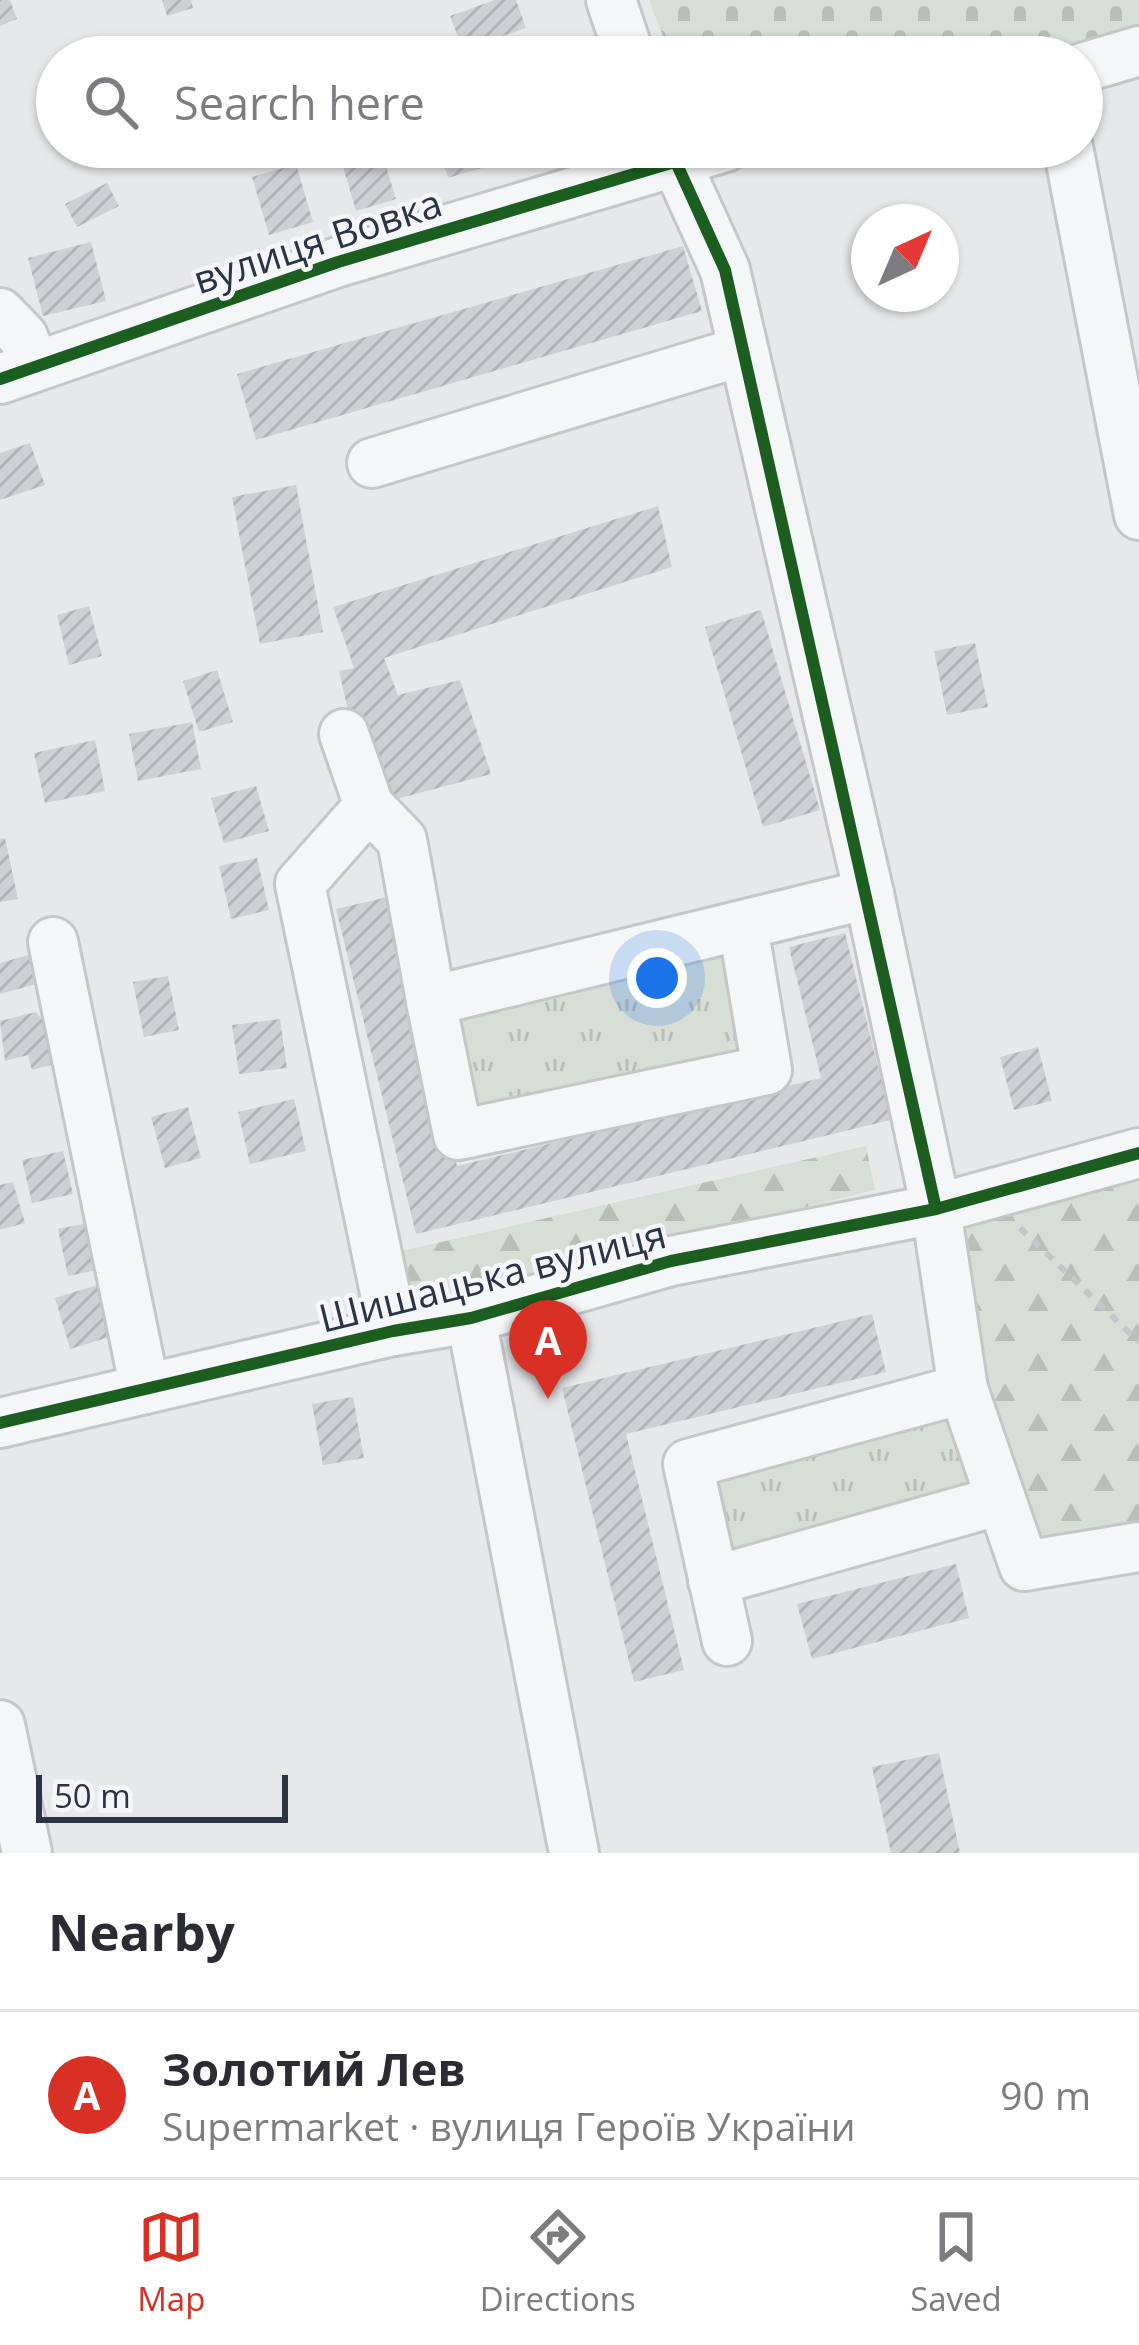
<!DOCTYPE html>
<meta charset="utf-8">
<style>
:root{--surface:#fff;--page:#f2f2f3;--text:#2b2b33;--muted:#7c7c81;--line:#e1e1e2;--accent:#d93025}
body{margin:0;font-family:"Open Sans",sans-serif;background:var(--page);color:var(--text)}
.compass{position:absolute;left:851px;top:204px;width:108px;height:108px;border-radius:50%;background:var(--surface);box-shadow:0 3px 9px #0004;rotate:44deg}
.scale{position:absolute;left:36px;bottom:30px;width:252px;box-sizing:border-box;padding-left:12px;border:6px solid #2b3445;border-top:0;font-size:33px;line-height:42px;white-space:nowrap;color:#2b3445;-webkit-text-stroke:9px #f4f6f9;paint-order:stroke}
.you{position:absolute;left:657px;top:978px;width:42px;height:42px;margin:-30px;border:9px solid #fff;border-radius:50%;background:#1a73e8;box-shadow:0 0 0 18px #1a73e833}
.badge{display:grid;place-items:center;width:78px;height:78px;border-radius:50%;background:var(--accent);color:#fff;font-size:39px;font-weight:700}
.pin{position:absolute;translate:-50% -99px;filter:drop-shadow(0 3px 6px #0008)}
.pin::after{content:'';position:absolute;top:63px;width:42px;height:36px;background:inherit;clip-path:polygon(0 0,100% 0,50% 100%)}
.list{margin:0;padding:0;list-style:none}
h2{display:flex;justify-content:space-between;align-items:center;height:156px;margin:0;padding:0 48px;font-size:51px}
h2 small{font-size:39px;font-weight:400;color:var(--muted)}
.list li{display:grid;grid-template-columns:78px 1fr auto;gap:36px;align-items:center;box-sizing:border-box;height:168px;padding:0 48px;border-top:3px solid var(--line)}
.list b{display:block;font-size:45px;white-space:nowrap}
.list p{margin:0;font-size:39px;white-space:nowrap;color:var(--muted)}
.list em{font-size:39px;font-style:normal;color:var(--muted)}
.icon{flex:none;width:66px;height:66px;fill:none;stroke:currentColor;stroke-width:2;stroke-linecap:round;stroke-linejoin:round}
.map{position:relative;flex:none;width:1139px;height:1853px;overflow:hidden}
.search{position:absolute;background:var(--surface);box-shadow:0 3px 9px #0004;left:36px;right:36px;top:36px;height:132px;display:flex;align-items:center;gap:30px;box-sizing:border-box;padding:0 42px;border-radius:66px;color:var(--muted);font-size:45px}
.sheet{height:324px;background:var(--surface)}
nav{display:flex;justify-content:space-around;align-items:center;box-sizing:border-box;height:168px;border-top:3px solid var(--line);background:var(--surface);font-size:33px;color:var(--muted)}
nav a{display:grid;justify-items:center;gap:6px}
nav .on{color:var(--accent)}
.map>svg:first-child{display:block}
.forest{fill:url(#forest-firs)}
.cemetery{fill:url(#cemetery-stones)}
.park{fill:url(#park-tufts)}
.building{fill:url(#building-hatch)}
.lines{fill:none;stroke-linecap:round;stroke-linejoin:round}
.minor-casing{stroke:#c4c6c8;stroke-width:54}
.path{stroke:#c5c6ca;stroke-width:6;stroke-dasharray:9 9;stroke-linecap:butt}
.minor{stroke:#f5f6f7;stroke-width:48}
.cycleway-casing{stroke:#f4f6f9;stroke-width:20}
.cycleway{stroke:#1b5e20;stroke-width:12}
.labels{text-anchor:middle;dominant-baseline:central;stroke-width:9;stroke-linejoin:round;paint-order:stroke}
.street-label{font-size:39px;fill:#2b3445;stroke:#f4f6f9}
</style>
<div class="map">
<svg width="1139" height="1853" viewBox="0 0 1139 1853">
<defs>
<pattern id="forest-firs" width="22" height="20" patternUnits="userSpaceOnUse" patternTransform="scale(3)"><rect width="22" height="20" fill="#d6ded6"/><path d="M5 1l3.5 6h-7zM16 11l3.5 6h-7z" fill="#b8bfb9"/></pattern>
<pattern id="cemetery-stones" width="16" height="16" patternUnits="userSpaceOnUse" patternTransform="scale(3)"><rect width="16" height="16" fill="#d6ded6"/><path d="M2 7V4a2 2 0 0 1 4 0v3zM10 15v-3a2 2 0 0 1 4 0v3z" fill="#b8bfb9"/></pattern>
<pattern id="park-tufts" width="24" height="20" patternUnits="userSpaceOnUse" patternTransform="scale(3)"><rect width="24" height="20" fill="#d6ded6"/><path d="M3 7l-1-3M5 7V3M7 7l1-3M15 17l-1-3M17 17v-4M19 17l1-3" fill="none" stroke="#b8bfb9"/></pattern>
<pattern id="building-hatch" width="6" height="6" patternUnits="userSpaceOnUse" patternTransform="scale(3)"><rect width="6" height="6" fill="#ced0d3"/><path d="M-1 1l2-2M0 6l6-6M5 7l2-2" fill="none" stroke="#b1b3b6"/></pattern>
</defs>
<rect width="100%" height="100%" fill="#e6e8ea"/>
<g class="forest">
<path d="M 866,1146 L 875,1190 L 411,1303 L 401,1251 Z"/>
<path d="M 1139,1155 L 1139,1547 L 1024,1566 L 936,1209 Z"/>
</g>
<path class="cemetery" d="M 649,0 L 1139,0 L 1139,26 L 1017,57 L 671,57 Z"/>
<g class="park">
<path d="M 736,937 L 757,1060 L 466,1121 L 445,1008 Z"/>
<path d="M 949,1408 L 976,1489 L 728,1558 L 714,1467 Z"/>
</g>
<g class="building">
<path d="M 0,0 L 10,0 L 17,19 L 0,26 Z"/>
<path d="M 162,0 L 191,0 L 193,8 L 167,16 Z"/>
<path d="M 495,0 L 516,0 L 526,28 L 463,50 L 450,16 Z"/>
<path d="M 189,44 L 193,57 L 150,57 L 150,56 Z"/>
<path d="M 360,147 L 380,147 L 396,199 L 356,211 L 339,153 Z"/>
<path d="M 438,147 L 479,147 L 485,167 L 448,178 Z"/>
<path d="M 296,164 L 313,222 L 269,235 L 252,177 Z"/>
<path d="M 107,183 L 119,206 L 77,227 L 65,204 Z"/>
<path d="M 91,242 L 106,301 L 43,316 L 28,258 Z"/>
<path d="M 683,246 L 702,311 L 256,440 L 237,374 Z"/>
<path d="M 30,443 L 45,485 L 0,500 L 0,453 Z"/>
<path d="M 296,485 L 323,632 L 260,644 L 232,497 Z"/>
<path d="M 658,506 L 672,567 L 384,658 L 398,695 L 460,680 L 491,774 L 389,801 L 349,715 L 339,671 L 354,668 L 333,607 Z"/>
<path d="M 89,606 L 102,656 L 69,665 L 57,615 Z"/>
<path d="M 761,610 L 820,810 L 763,827 L 705,627 Z"/>
<path d="M 975,643 L 988,707 L 947,715 L 934,651 Z"/>
<path d="M 217,670 L 233,722 L 199,732 L 183,681 Z"/>
<path d="M 192,722 L 201,769 L 138,781 L 129,734 Z"/>
<path d="M 95,740 L 105,791 L 45,803 L 34,753 Z"/>
<path d="M 256,786 L 269,831 L 224,843 L 211,798 Z"/>
<path d="M 5,838 L 18,899 L 0,902 L 0,839 Z"/>
<path d="M 257,858 L 269,910 L 231,919 L 219,866 Z"/>
<path d="M 392,896 L 457,1166 L 821,1078 L 789,947 L 845,933 L 891,1120 L 416,1234 L 336,909 Z"/>
<path d="M 32,954 L 40,983 L 0,994 L 0,963 Z"/>
<path d="M 168,976 L 179,1030 L 144,1037 L 133,982 Z"/>
<path d="M 36,1012 L 42,1020 L 50,1018 L 62,1062 L 32,1070 L 28,1055 L 5,1061 L 0,1021 Z"/>
<path d="M 280,1019 L 287,1068 L 239,1074 L 232,1025 Z"/>
<path d="M 1038,1047 L 1052,1101 L 1014,1110 L 1000,1057 Z"/>
<path d="M 294,1099 L 306,1151 L 250,1164 L 238,1112 Z"/>
<path d="M 188,1107 L 201,1158 L 165,1168 L 151,1117 Z"/>
<path d="M 63,1151 L 73,1194 L 32,1203 L 22,1160 Z"/>
<path d="M 13,1182 L 25,1223 L 0,1230 L 0,1185 Z"/>
<path d="M 92,1222 L 102,1269 L 68,1276 L 58,1229 Z"/>
<path d="M 101,1284 L 116,1335 L 70,1349 L 55,1298 Z"/>
<path d="M 872,1314 L 886,1372 L 626,1434 L 684,1670 L 634,1682 L 562,1388 Z"/>
<path d="M 353,1397 L 364,1458 L 323,1465 L 312,1404 Z"/>
<path d="M 956,1564 L 969,1618 L 812,1659 L 797,1604 Z"/>
<path d="M 939,1753 L 960,1853 L 891,1853 L 872,1767 Z"/>
</g>
<g class="lines">
<defs>
<g id="minor">
<path d="M 611,0 L 630,57"/>
<path d="M 1082,68 L 1139,51"/>
<path d="M 669,147 L 725,270 L 869,894 L 936,1209 L 963,1389 L 688,1464 L 727,1641"/>
<path d="M 1068,147 L 1139,515"/>
<path d="M 0,313 L 23,337 L 35,364"/>
<path d="M 0,379 L 338,262 L 725,147"/>
<path d="M 372,463 L 743,351"/>
<path d="M 344,734 L 369,806 L 300,884 L 393,1331"/>
<path d="M 369,806 L 402,840 L 431,1001 L 869,894"/>
<path d="M 53,942 L 145,1389"/>
<path d="M 431,1001 L 458,1135 L 767,1070 L 743,926"/>
<path d="M 471,1318 L 574,1853"/>
<path d="M 963,1389 L 1024,1566 L 1139,1547"/>
<path d="M 0,1423 L 393,1331 L 471,1318 L 671,1261 L 936,1209 L 1139,1153"/>
<path d="M 713,1581 L 1001,1500"/>
<path d="M 0,1725 L 27,1853"/>
</g>
</defs>
<use href="#minor" class="minor-casing"/>
<path class="path" d="M 1020,1228 L 1139,1342"/>
<use href="#minor" class="minor"/>
<defs>
<g id="cycleway">
<path d="M 669,147 L 725,270 L 936,1209"/>
<path d="M 0,379 L 338,262 L 725,147"/>
<path d="M 0,1423 L 393,1331 L 471,1318 L 671,1261 L 936,1209 L 1139,1153"/>
</g>
</defs>
<use href="#cycleway" class="cycleway-casing"/>
<use href="#cycleway" class="cycleway"/>
</g>
<g class="labels">
<g class="street-label">
<text transform="translate(317 240) rotate(-18)">вулиця Вовка</text>
<text transform="translate(492 1275) rotate(-14)">Шишацька вулиця</text>
</g>
</g>
</svg>
<svg class="compass" viewBox="-18 -18 36 36"><path d="M0-13l5 13h-10z" fill="#e53935"/><path d="M0 13l5-13h-10z" fill="#7c7c81"/></svg>
<div class="scale">50 m</div>
<div class="you"></div>
<div class="pin badge" style="left:548px;top:1399px">A</div>
<div class="search"><svg class="icon" aria-label="search" viewBox="0 0 24 24"><circle cx="10" cy="10" r="6"/><path d="M15 15l6 6"/></svg>Search here</div>
</div>
<section class="sheet">
<h2>Nearby<small></small></h2>
<ul class="list">
<li><span class="badge">A</span><div><b>Золотий Лев</b><p>Supermarket · вулиця Героїв України</p></div><em>90 m</em></li>
</ul>
</section>
<nav>
<a class="on"><svg class="icon" aria-label="map" viewBox="0 0 24 24"><path d="M3 6l6-2 6 2 6-2v14l-6 2-6-2-6 2zM9 4v14M15 6v14"/></svg>Map</a>
<a><svg class="icon" aria-label="directions" viewBox="0 0 24 24"><path d="M12 3l9 9-9 9-9-9zM9 14v-3h6M13 9l2 2-2 2"/></svg>Directions</a>
<a><svg class="icon" aria-label="saved" viewBox="0 0 24 24"><path d="M7 4h10v16l-5-4-5 4z"/></svg>Saved</a>
</nav>
